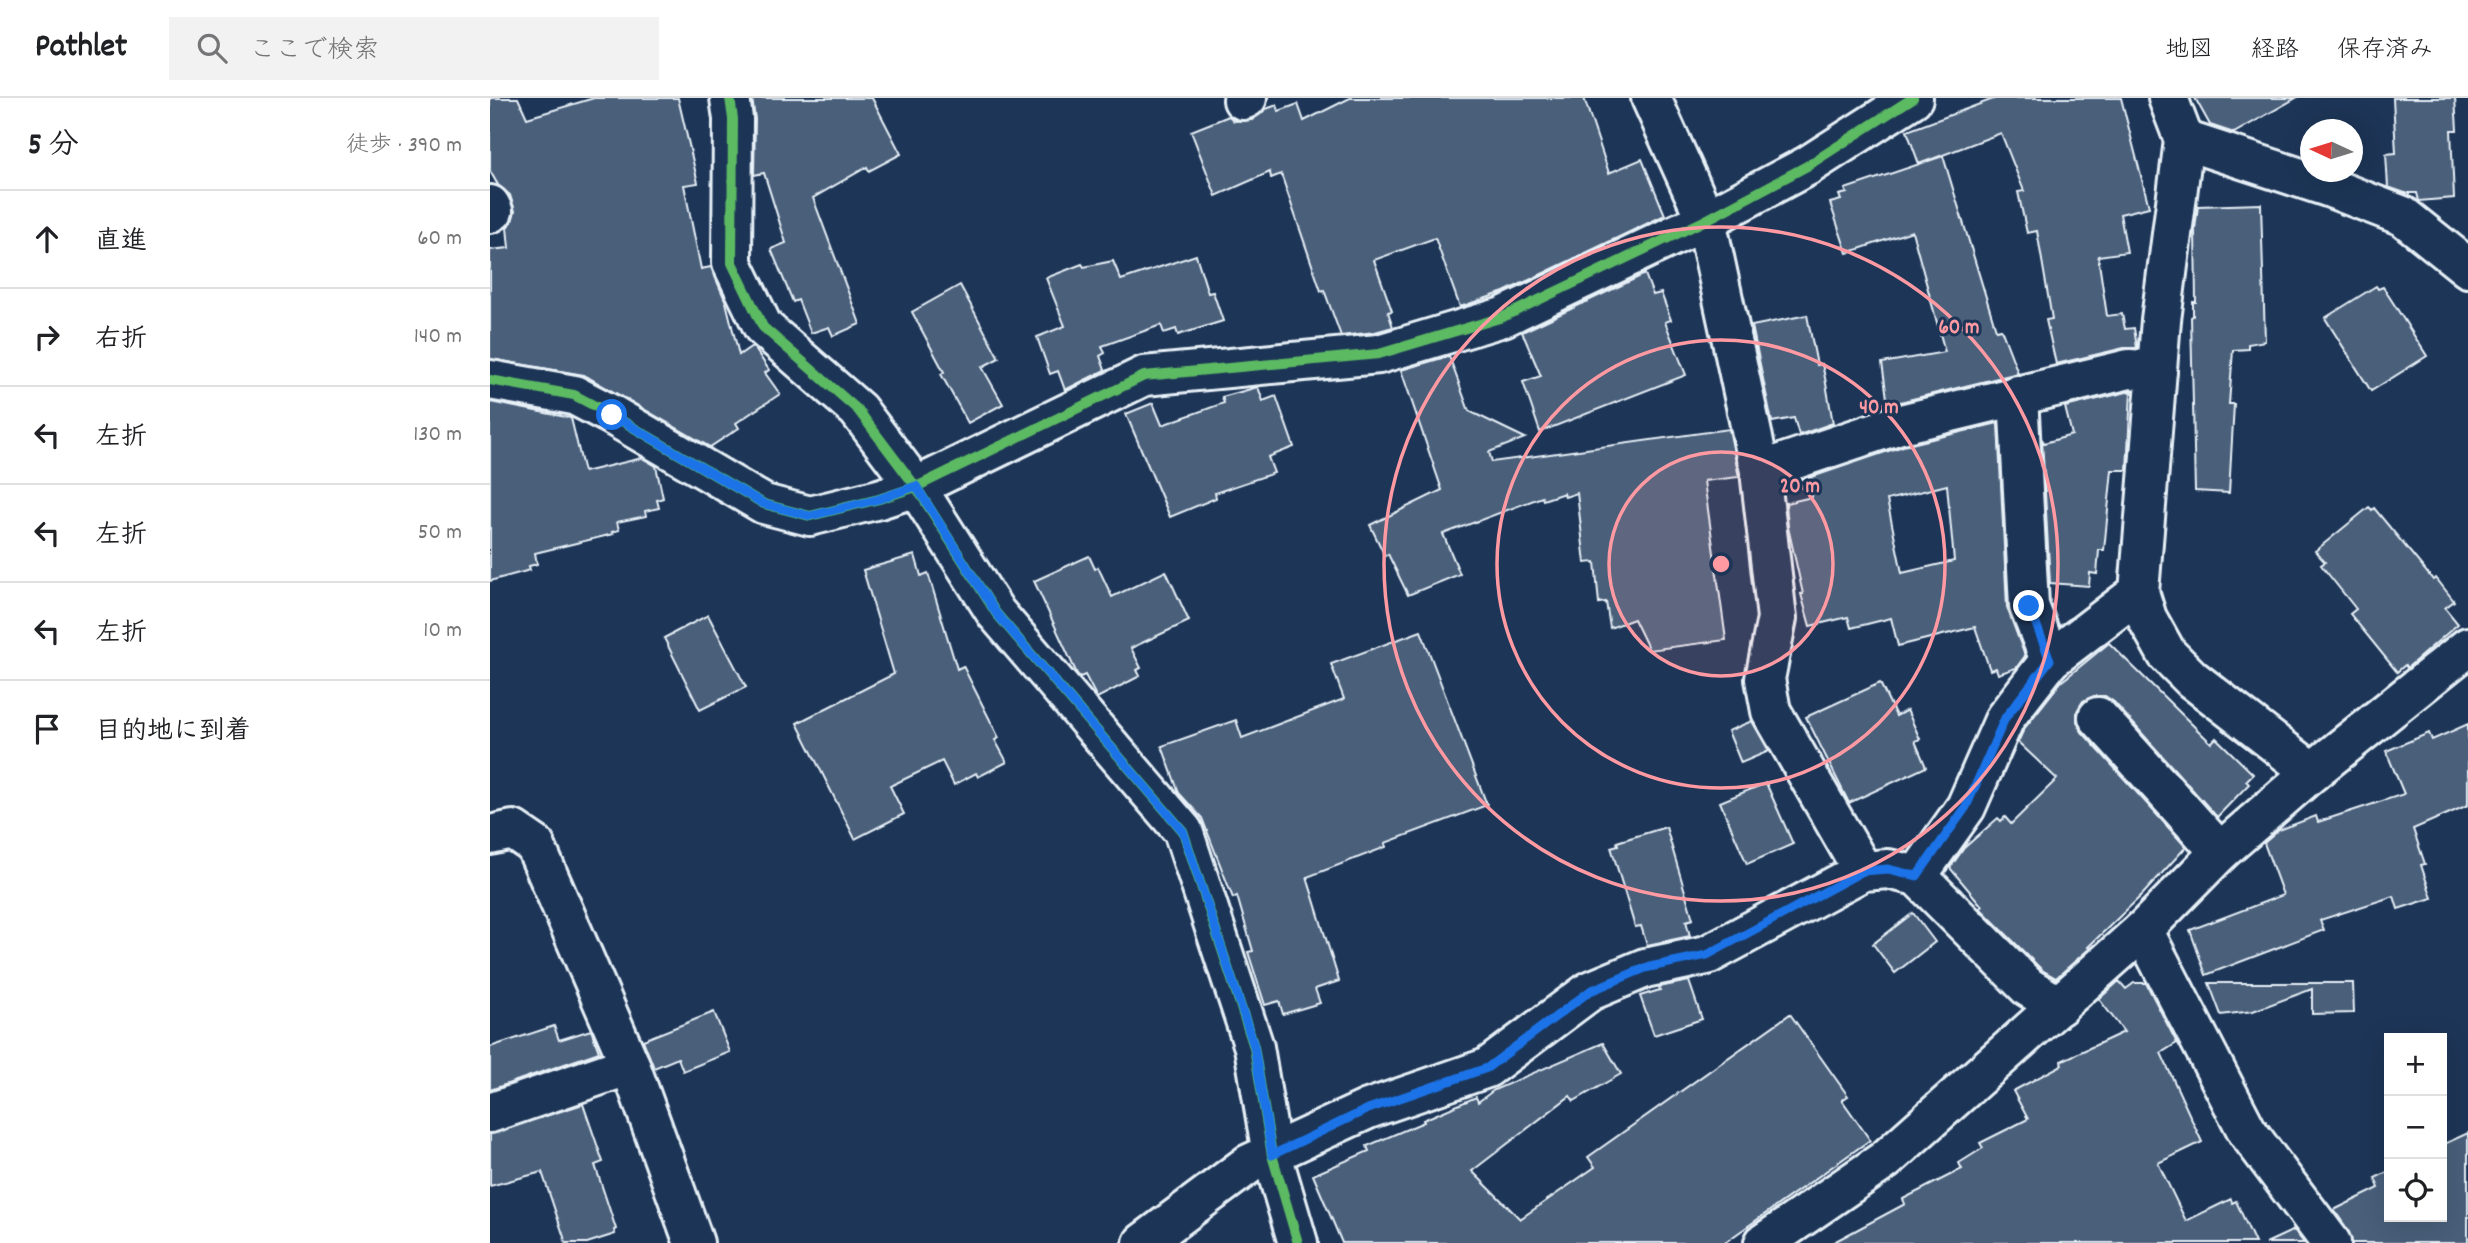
<!DOCTYPE html>
<html lang="ja">
<meta charset="utf-8">
<style>
:root{--surface:#fff;--page:#f2f2f2;--text:#202124;--muted:#757577;--line:#e0e0e0}
body{margin:0;font-family:Dekko,"Klee One",sans-serif;background:var(--page);color:var(--text)}
.controls{position:absolute;right:21px;bottom:21px;display:grid;overflow:hidden;border-radius:0px;box-shadow:0 7px 28px #0002}
.controls button{width:63px;height:63px;display:grid;place-items:center;padding:0;border:0;border-bottom:2px solid var(--line);background:var(--surface);color:var(--text);font:35px sans-serif}
.compass{position:absolute;left:1810px;top:21px;width:63px;height:63px;border-radius:50%;background:var(--surface);box-shadow:0 7px 28px #0002;rotate:274deg}
.stop{position:absolute;width:21px;height:21px;margin:-16px;border:5px solid #1a73e8;border-radius:50%;background:#fff}
.stop.end{background:#1a73e8;border-color:#fff;box-shadow:0 2px 7px #0008}
.list{margin:0;padding:0;list-style:none}
h2{display:flex;justify-content:space-between;align-items:center;height:91px;margin:0;padding:0 28px;font-size:30px}
h2 small{font-size:23px;font-weight:400;color:var(--muted)}
.list li{display:grid;grid-template-columns:46px 1fr auto;gap:21px;align-items:center;box-sizing:border-box;height:98px;padding:0 28px;border-top:2px solid var(--line)}
.list b{display:block;font-size:26px;white-space:nowrap}
.list em{font-size:23px;font-style:normal;color:var(--muted)}
.icon{flex:none;width:38px;height:38px;fill:none;stroke:currentColor;stroke-width:2;stroke-linecap:round;stroke-linejoin:round}
.map{position:relative;flex:none;width:1978px;height:1145px;overflow:hidden}
header{display:flex;align-items:center;gap:42px;box-sizing:border-box;height:98px;padding:0 35px;background:var(--surface);border-bottom:2px solid var(--line)}
header strong{font-size:33px}
nav{display:flex;gap:38px;margin-inline-start:auto;font-size:24px}
.search{width:490px;height:63px;background:var(--page);display:flex;align-items:center;gap:18px;box-sizing:border-box;padding:0 24px;border-radius:0px;color:var(--muted);font-size:26px}
main{display:flex}
aside{flex:1;background:var(--surface)}
.map>svg:first-child{display:block}
.building{fill:#495e7a;stroke:#e8f1f8;stroke-width:2;fill-rule:evenodd}
.lines{fill:none;stroke-linecap:round;stroke-linejoin:round}
.minor-casing{stroke:#e8f1f8;stroke-width:44}
.minor{stroke:#1d3557;stroke-width:38}
.cycleway-casing{stroke:#1d3557;stroke-width:15}
.cycleway{stroke:#5cba63;stroke-width:10}
.route{stroke:#1a73e8;stroke-width:9}
.ring{fill:none;stroke:#ff9aa2;stroke-width:3.5}
.centre{fill:#ff9aa2;stroke:#1d3557;stroke-width:3.5}
.ring-label{font-size:21px;text-anchor:middle;font-weight:bold;fill:#ff9aa2;stroke:#1d3557;stroke-width:6;stroke-linejoin:round;paint-order:stroke}
</style>
<header>
<strong>Pathlet</strong>
<div class="search"><svg class="icon" aria-label="search" viewBox="0 0 24 24"><circle cx="10" cy="10" r="6"/><path d="M15 15l6 6"/></svg>ここで検索</div>
<nav><a>地図</a><a>経路</a><a>保存済み</a></nav>
</header>
<main>
<aside>
<h2>5 分<small>徒歩 · 390 m</small></h2>
<ul class="list">
<li><svg class="icon" aria-label="ahead" viewBox="0 0 24 24"><path d="M12 20V5M6 11l6-6 6 6"/></svg><div><b>直進</b></div><em>60 m</em></li>
<li><svg class="icon" aria-label="right" viewBox="0 0 24 24"><path d="M7 20v-9h11M14 6l5 5-5 5"/></svg><div><b>右折</b></div><em>140 m</em></li>
<li><svg class="icon" aria-label="left" viewBox="0 0 24 24"><path d="M17 20v-9H6M10 6l-5 5 5 5"/></svg><div><b>左折</b></div><em>130 m</em></li>
<li><svg class="icon" aria-label="left" viewBox="0 0 24 24"><path d="M17 20v-9H6M10 6l-5 5 5 5"/></svg><div><b>左折</b></div><em>50 m</em></li>
<li><svg class="icon" aria-label="left" viewBox="0 0 24 24"><path d="M17 20v-9H6M10 6l-5 5 5 5"/></svg><div><b>左折</b></div><em>10 m</em></li>
<li><svg class="icon" aria-label="arrive" viewBox="0 0 24 24"><path d="M6 21V4h12l-3 4 3 4H6"/></svg><div><b>目的地に到着</b></div></li>
</ul>
</aside>
<div class="map">
<svg width="1978" height="1145" viewBox="0 0 1978 1145">
<rect width="100%" height="100%" fill="#1d3557"/>
<filter id="ink" filterUnits="userSpaceOnUse"><feTurbulence type="fractalNoise" baseFrequency=".0143" numOctaves="2"/><feDisplacementMap in="SourceGraphic" scale="14" xChannelSelector="R" yChannelSelector="G"/><feConvolveMatrix kernelMatrix="1 2 1 2 8 2 1 2 1" color-interpolation-filters="sRGB"/></filter>
<g filter="url(#ink)">
<g class="building">
<path d="M 0,0 L 28,0 L 37,20 L 104,0 L 188,0 L 208,85 L 194,87 L 211,171 L 221,169 L 236,204 L 249,257 L 262,248 L 265,251 L 279,272 L 275,275 L 290,296 L 246,325 L 249,330 L 220,349 L 94,277 L 0,261 L 0,152 L 19,150 L 17,129 L 22,123 L 25,113 L 20,97 L 8,87 L 0,73 Z"/>
<path d="M 262,0 L 382,0 L 411,56 L 379,73 L 377,69 L 323,100 L 370,226 L 343,238 L 339,229 L 321,235 L 308,202 L 303,204 L 281,151 L 296,145 L 274,75 L 264,77 L 265,21 Z"/>
<path d="M 860,0 L 1094,0 L 1119,75 L 1152,61 L 1175,117 L 1014,194 L 970,209 L 945,140 L 884,162 L 902,213 L 898,214 L 903,229 L 885,234 L 851,238 L 834,192 L 831,193 L 791,76 L 781,80 L 780,74 L 726,98 L 701,33 L 739,18 L 744,23 L 762,22 L 776,11 L 787,7 L 789,13 L 808,6 L 814,23 Z"/>
<path d="M 1506,0 L 1631,0 L 1659,109 L 1630,116 L 1637,154 L 1608,158 L 1617,218 L 1632,216 L 1635,231 L 1644,230 L 1647,250 L 1634,250 L 1566,266 L 1556,222 L 1562,221 L 1547,133 L 1537,135 L 1528,94 L 1534,93 L 1511,35 L 1429,66 L 1417,33 Z"/>
<path d="M 1705,0 L 1806,0 L 1744,35 L 1720,27 Z"/>
<path d="M 1903,0 L 1965,0 L 1967,32 L 1961,32 L 1964,100 L 1929,103 L 1927,95 L 1915,95 L 1898,89 L 1896,56 L 1906,55 Z"/>
<path d="M 1453,58 L 1506,232 L 1511,231 L 1528,275 L 1398,307 L 1392,265 L 1455,254 L 1422,133 L 1357,155 L 1340,105 L 1351,102 L 1349,97 L 1357,95 L 1355,91 Z"/>
<path d="M 1771,106 L 1775,243 L 1758,246 L 1758,251 L 1743,252 L 1739,306 L 1744,306 L 1739,395 L 1705,393 L 1701,219 L 1703,218 L 1703,204 L 1706,204 L 1705,131 L 1708,108 Z"/>
<path d="M 706,157 L 718,195 L 723,194 L 733,223 L 688,237 L 686,231 L 674,235 L 671,227 L 612,248 L 615,255 L 610,258 L 615,272 L 575,292 L 568,273 L 560,276 L 547,239 L 575,228 L 556,180 L 592,166 L 594,169 L 623,163 L 631,182 Z"/>
<path d="M 1155,176 L 1163,197 L 1171,195 L 1181,222 L 1175,224 L 1196,277 L 1050,334 L 1033,284 L 1051,278 L 1032,234 Z"/>
<path d="M 470,187 L 509,260 L 492,269 L 513,306 L 478,325 L 451,276 L 454,274 L 422,214 Z"/>
<path d="M 1886,188 L 1888,191 L 1893,189 L 1937,258 L 1881,293 L 1835,220 Z"/>
<path d="M 1317,217 L 1327,267 L 1332,266 L 1335,280 L 1343,325 L 1309,337 L 1304,320 L 1282,324 L 1262,228 Z"/>
<path d="M 959,258 L 979,313 L 1035,340 L 999,354 L 1002,364 L 1239,331 L 1249,379 L 1214,383 L 1236,542 L 1159,552 L 1144,521 L 1120,530 L 1116,504 L 1109,505 L 1105,464 L 1095,465 L 1087,395 L 1075,399 L 1074,395 L 1053,402 L 1052,399 L 953,436 L 970,476 L 918,497 L 898,456 L 895,458 L 880,427 L 952,392 L 911,272 Z"/>
<path d="M 768,289 L 773,303 L 786,298 L 804,349 L 778,359 L 784,375 L 725,395 L 726,400 L 680,419 L 636,316 L 663,305 L 672,327 L 734,305 L 732,299 Z"/>
<path d="M 1641,293 L 1637,372 L 1622,372 L 1614,452 L 1609,452 L 1607,476 L 1600,475 L 1599,488 L 1560,485 L 1552,341 L 1554,345 L 1582,337 L 1575,309 Z"/>
<path d="M 0,304 L 81,320 L 94,374 L 152,360 L 166,368 L 173,400 L 167,402 L 169,410 L 155,413 L 156,418 L 127,424 L 129,432 L 122,434 L 123,436 L 45,455 L 47,466 L 39,468 L 40,472 L 0,483 Z"/>
<path d="M 1508,325 L 1517,509 L 1535,558 L 1526,570 L 1508,576 L 1506,570 L 1500,572 L 1485,529 L 1408,548 L 1401,520 L 1361,530 L 1358,519 L 1320,528 L 1311,496 L 1313,496 L 1298,429 L 1296,405 L 1322,399 L 1319,380 L 1413,348 ZM 1457,387 L 1464,463 L 1412,475 L 1397,402 Z"/>
<path d="M 1879,409 L 1882,412 L 1884,410 L 1943,482 L 1946,480 L 1964,503 L 1955,510 L 1968,526 L 1917,570 L 1915,567 L 1907,574 L 1860,516 L 1866,511 L 1831,467 L 1835,464 L 1825,453 Z"/>
<path d="M 425,457 L 431,478 L 438,475 L 467,571 L 473,568 L 509,640 L 505,642 L 517,664 L 488,679 L 486,675 L 464,687 L 452,663 L 400,688 L 414,716 L 365,741 L 307,625 L 404,576 L 373,472 Z"/>
<path d="M 599,458 L 605,471 L 608,469 L 622,499 L 676,473 L 699,523 L 641,550 L 651,570 L 647,572 L 650,578 L 607,600 L 595,577 L 590,579 L 587,576 L 544,483 Z"/>
<path d="M 218,517 L 256,589 L 210,612 L 174,540 Z"/>
<path d="M 931,533 L 997,707 L 895,745 L 896,749 L 817,779 L 849,883 L 825,891 L 830,905 L 793,916 L 789,903 L 775,907 L 758,854 L 763,853 L 747,798 L 743,800 L 712,720 L 689,695 L 672,648 L 746,622 L 752,640 L 854,601 L 841,566 Z"/>
<path d="M 1619,545 L 1721,645 L 1726,640 L 1763,676 L 1756,683 L 1759,686 L 1727,719 L 1624,604 L 1615,598 L 1604,598 L 1593,603 L 1587,613 L 1587,623 L 1592,634 L 1696,749 L 1653,796 L 1598,849 L 1600,850 L 1566,880 L 1552,872 L 1490,810 L 1492,808 L 1460,770 L 1474,750 L 1508,720 L 1511,723 L 1515,719 L 1521,726 L 1567,681 L 1528,644 L 1534,631 L 1571,584 Z"/>
<path d="M 1390,585 L 1406,618 L 1417,612 L 1430,641 L 1425,643 L 1436,669 L 1359,705 L 1316,619 Z"/>
<path d="M 1262,623 L 1279,653 L 1251,665 L 1238,633 Z"/>
<path d="M 1978,626 L 1978,707 L 1923,731 L 1935,766 L 1931,767 L 1942,800 L 1908,811 L 1904,798 L 1830,822 L 1834,832 L 1716,877 L 1700,832 L 1793,797 L 1774,745 L 1789,732 L 1826,718 L 1828,724 L 1914,696 L 1896,653 L 1939,635 L 1942,642 Z"/>
<path d="M 1276,685 L 1303,746 L 1257,766 L 1230,704 Z"/>
<path d="M 1176,729 L 1203,821 L 1196,823 L 1200,838 L 1157,847 L 1151,828 L 1145,829 L 1121,749 L 1128,747 L 1127,744 Z"/>
<path d="M 1423,815 L 1445,844 L 1405,875 L 1383,846 Z"/>
<path d="M 1199,883 L 1212,921 L 1164,937 L 1150,898 L 1170,892 L 1169,889 Z"/>
<path d="M 1629,883 L 1636,891 L 1644,885 L 1656,885 L 1687,945 L 1671,955 L 1712,1044 L 1668,1065 L 1696,1123 L 1741,1101 L 1742,1105 L 1746,1103 L 1765,1145 L 1342,1145 L 1415,1106 L 1413,1101 L 1472,1071 L 1469,1065 L 1493,1050 L 1490,1045 L 1538,1021 L 1523,993 L 1572,967 L 1571,963 L 1634,934 L 1609,901 Z"/>
<path d="M 1719,885 L 1863,885 L 1864,915 L 1822,916 L 1822,891 L 1763,913 L 1731,917 Z"/>
<path d="M 224,914 L 240,954 L 193,973 L 188,960 L 164,970 L 153,942 Z"/>
<path d="M 1300,916 L 1358,998 L 1352,1002 L 1380,1042 L 1234,1145 L 852,1145 L 823,1077 L 879,1053 L 877,1048 L 934,1024 L 933,1022 L 986,999 L 988,1004 L 1004,992 L 1113,945 L 1131,976 L 1084,1003 L 1080,998 L 982,1073 L 1030,1121 L 1105,1069 L 1098,1059 Z"/>
<path d="M 64,928 L 69,942 L 101,932 L 109,954 L 0,992 L 0,949 Z"/>
<path d="M 93,1006 L 113,1064 L 105,1067 L 126,1131 L 124,1132 L 125,1136 L 97,1145 L 76,1145 L 52,1074 L 0,1088 L 0,1036 Z"/>
<path d="M 1978,1035 L 1978,1145 L 1862,1145 L 1858,1132 L 1844,1112 L 1889,1090 L 1885,1080 L 1899,1073 L 1899,1119 L 1952,1119 L 1952,1047 Z"/>
<path d="M 1804,1132 L 1814,1145 L 1776,1145 Z"/>
</g>
<g class="lines">
<defs>
<g id="minor">
<path d="M 240,0 L 243,21 L 242,165 L 273,229 L 368,312 L 426,389 L 506,515 L 693,733 L 764,949 L 782,1057 L 808,1145"/>
<path d="M 1161,0 L 1216,122 L 1270,373 L 1287,520 L 1275,581 L 1281,613 L 1373,773"/>
<path d="M 753,2 L 757,0"/>
<path d="M 1694,42 L 1838,89 L 1913,118 L 1978,170"/>
<path d="M 0,107 L 3,113 L 0,115"/>
<path d="M 0,282 L 84,297 L 122,317 L 274,406 L 320,418 L 389,401 L 426,389 L 654,278 L 889,256 L 1013,219 L 1216,122 L 1317,68 L 1423,0"/>
<path d="M 1528,297 L 1539,508 L 1560,562"/>
<path d="M 1270,373 L 1407,327 L 1639,271 L 1667,273"/>
<path d="M 1649,494 L 1657,520 L 1677,556 L 1702,581 L 1822,674"/>
<path d="M 1608,619 L 1730,754"/>
<path d="M 0,737 L 23,732 L 45,747 L 140,967 L 204,1145"/>
<path d="M 1427,778 L 1476,709 L 1515,620 L 1560,562 L 1649,494 L 1671,222 L 1694,42 L 1678,0"/>
<path d="M 1653,832 L 1757,1033 L 1841,1145"/>
<path d="M 0,1015 L 140,967"/>
<path d="M 653,1145 L 759,1066 L 878,1011 L 997,970 L 1100,893 L 1155,870 L 1217,857 L 1373,773 L 1398,771 L 1427,778 L 1538,889 L 1569,908"/>
<path d="M 1274,1145 L 1395,1062 L 1653,832 L 1730,754 L 1822,674 L 1978,549"/>
</g>
</defs>
<use href="#minor" class="minor-casing"/>
<use href="#minor" class="minor"/>
<defs>
<g id="cycleway">
<path d="M 240,0 L 243,21 L 242,165 L 273,229 L 368,312 L 426,389 L 506,515 L 693,733 L 764,949 L 782,1057 L 808,1145"/>
<path d="M 0,282 L 84,297 L 122,317 L 274,406 L 320,418 L 389,401 L 426,389 L 654,278 L 889,256 L 1013,219 L 1216,122 L 1317,68 L 1423,0"/>
</g>
</defs>
<use href="#cycleway" class="cycleway-casing"/>
<use href="#cycleway" class="cycleway"/>
</g>
</g>
<g class="lines" filter="url(#ink)">
<path class="route" d="M 122,317 L 274,406 L 320,418 L 389,401 L 426,388 L 506,515 L 693,733 L 764,948 L 782,1057 L 878,1011 L 997,970 L 1100,893 L 1155,870 L 1217,857 L 1373,773 L 1398,771 L 1427,778 L 1476,709 L 1515,620 L 1560,562 L 1539,508"/>
</g>
<circle cx="1231" cy="466" r="112" fill="#ff9aa2" fill-opacity=".12"/>
<g class="ring">
<circle cx="1231" cy="466" r="112"/>
<circle cx="1231" cy="466" r="224"/>
<circle cx="1231" cy="466" r="337"/>
</g>
<circle cx="1231" cy="466" r="10" class="centre"/>
<g class="ring-label">
<text x="1469" y="235">60 m</text>
<text x="1389" y="315">40 m</text>
<text x="1310" y="394">20 m</text>
</g>
</svg>
<div class="controls">
<button>+</button>
<button>−</button>
<button><svg class="icon" aria-label="locate" viewBox="0 0 24 24"><circle cx="12" cy="12" r="6"/><path d="M12 2v4M12 18v4M2 12h4M18 12h4"/></svg></button>
</div>
<svg class="compass" viewBox="-18 -18 36 36"><path d="M0-13l5 13h-10z" fill="#e53935"/><path d="M0 13l5-13h-10z" fill="#757577"/></svg>
<div class="stop" style="left:122px;top:317px"></div>
<div class="stop end" style="left:1539px;top:508px"></div>
</div>
</main>
